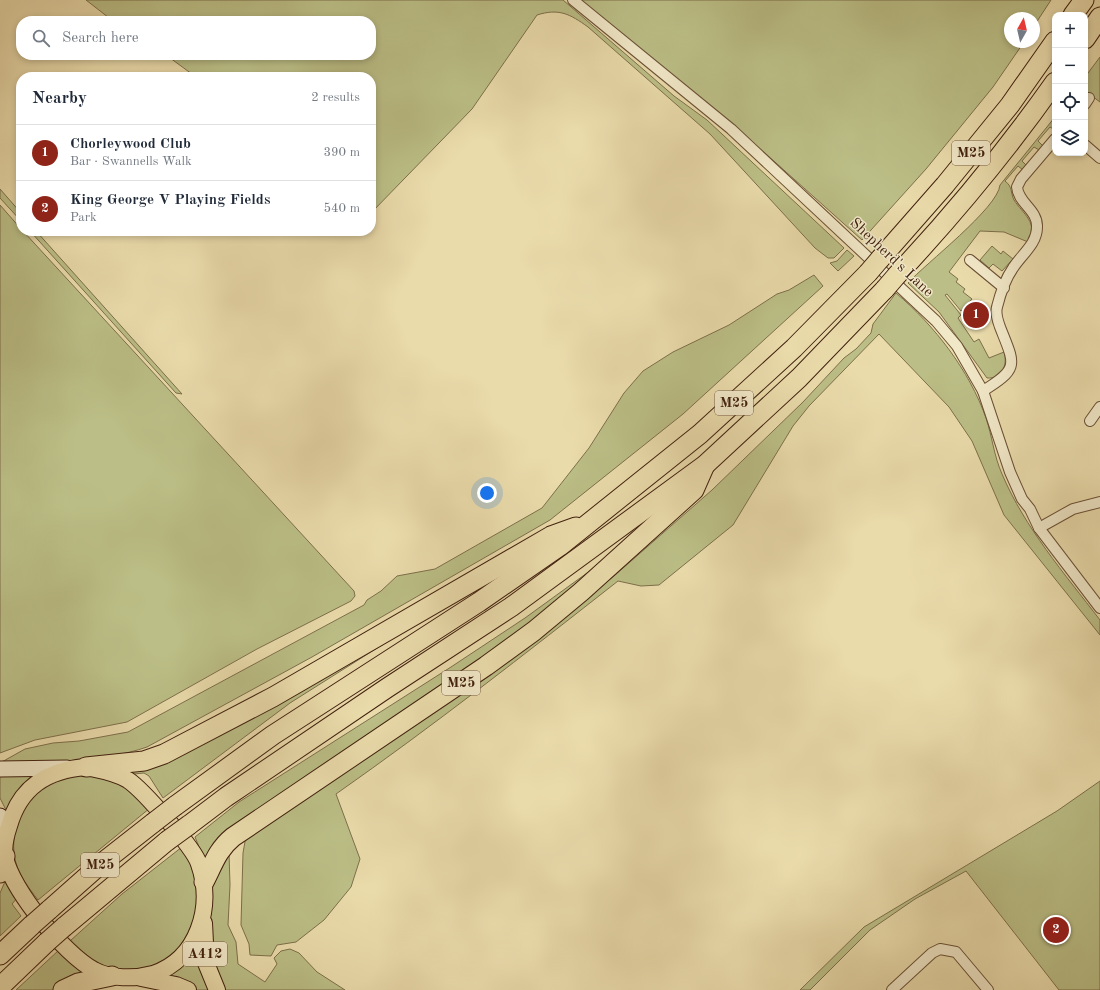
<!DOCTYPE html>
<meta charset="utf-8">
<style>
:root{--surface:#fff;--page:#f2f2f3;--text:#1f2937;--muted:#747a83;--line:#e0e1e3;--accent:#8f2418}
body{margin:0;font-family:"Old Standard TT",serif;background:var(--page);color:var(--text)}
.controls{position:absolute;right:12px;top:12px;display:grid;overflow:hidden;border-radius:8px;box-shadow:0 2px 6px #0003}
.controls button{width:36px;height:36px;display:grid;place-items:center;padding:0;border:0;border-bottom:1px solid var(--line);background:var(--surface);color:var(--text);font:20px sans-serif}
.compass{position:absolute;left:1004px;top:12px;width:36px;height:36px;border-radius:50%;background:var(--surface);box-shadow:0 2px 6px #0003;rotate:8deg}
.you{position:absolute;left:487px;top:493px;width:14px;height:14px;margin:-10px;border:3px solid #fff;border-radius:50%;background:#1a73e8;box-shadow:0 0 0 6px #1a73e833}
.badge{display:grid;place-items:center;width:26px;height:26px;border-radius:50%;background:var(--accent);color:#fff;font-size:13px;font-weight:700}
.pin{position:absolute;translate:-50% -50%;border:2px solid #fff;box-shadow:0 1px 4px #0006}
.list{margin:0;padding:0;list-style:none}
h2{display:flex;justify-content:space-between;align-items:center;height:52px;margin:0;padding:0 16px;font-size:17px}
h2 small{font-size:13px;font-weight:400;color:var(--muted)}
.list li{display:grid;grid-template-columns:26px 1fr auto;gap:12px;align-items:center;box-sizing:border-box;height:56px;padding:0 16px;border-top:1px solid var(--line)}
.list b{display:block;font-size:15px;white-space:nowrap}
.list p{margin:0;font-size:13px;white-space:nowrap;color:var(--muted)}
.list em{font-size:13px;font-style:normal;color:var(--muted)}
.icon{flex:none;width:22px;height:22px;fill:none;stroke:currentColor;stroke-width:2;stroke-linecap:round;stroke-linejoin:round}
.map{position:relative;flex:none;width:1100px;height:990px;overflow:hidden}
.search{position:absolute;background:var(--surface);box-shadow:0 2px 6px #0003;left:16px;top:16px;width:360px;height:44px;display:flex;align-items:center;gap:10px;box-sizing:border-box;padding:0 14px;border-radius:16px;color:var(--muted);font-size:15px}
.panel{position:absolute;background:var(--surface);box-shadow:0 2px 6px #0003;left:16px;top:72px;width:360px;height:164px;border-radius:16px}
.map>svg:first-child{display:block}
.green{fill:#bbbe86;stroke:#7e6f4a}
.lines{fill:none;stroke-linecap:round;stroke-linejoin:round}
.street-casing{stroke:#6b4f35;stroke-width:12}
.secondary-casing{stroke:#41200e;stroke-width:17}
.primary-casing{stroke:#41200e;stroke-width:18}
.highway-casing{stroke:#41200e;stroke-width:21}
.street{stroke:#f1e8c8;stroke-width:10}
.secondary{stroke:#f1e8c8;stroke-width:15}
.primary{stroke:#eadbab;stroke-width:16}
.highway{stroke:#eadbab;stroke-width:19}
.highway-bridge-casing{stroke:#41200e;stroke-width:21;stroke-linecap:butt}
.highway-bridge{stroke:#eadbab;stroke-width:19}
.labels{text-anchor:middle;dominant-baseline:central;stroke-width:3;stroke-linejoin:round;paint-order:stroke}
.shield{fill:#f1e8c8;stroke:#765c46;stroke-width:1}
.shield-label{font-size:14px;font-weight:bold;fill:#41200e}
.street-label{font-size:15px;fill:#41200e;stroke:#f1e8c8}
</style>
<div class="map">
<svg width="1100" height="990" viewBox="0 0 1100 990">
<rect width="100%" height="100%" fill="#eadbab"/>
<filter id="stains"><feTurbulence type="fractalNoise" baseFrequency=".005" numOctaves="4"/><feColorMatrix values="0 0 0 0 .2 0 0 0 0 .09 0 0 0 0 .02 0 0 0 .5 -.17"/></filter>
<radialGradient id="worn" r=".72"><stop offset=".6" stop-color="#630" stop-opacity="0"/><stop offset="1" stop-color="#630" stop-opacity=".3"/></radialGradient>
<g class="green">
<path d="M 86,0 L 563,0 L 674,96 L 707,120 L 844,248 L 834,258 L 828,258 L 815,248 L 710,134 L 588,27 C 570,14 559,8 537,15 L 472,109 L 371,213 L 371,77 L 196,77 L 166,55 L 371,55 L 371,21 L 113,21 Z"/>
<path d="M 581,0 L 1051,0 L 1034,26 L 1034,18 L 1010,18 L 1010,42 L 1024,42 L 993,87 L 926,169 L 862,240 L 747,137 Z"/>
<path d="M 1100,57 L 1100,102 L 1088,93 L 1085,94 L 1085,77 Z"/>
<path d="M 1055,117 L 1055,130 L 1050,127 L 1038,141 L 1043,146 L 1039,150 L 1034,147 L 1022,161 L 1026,165 L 1023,170 L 1018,166 L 1005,181 C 1013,187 1010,192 1014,200 C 1023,214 1039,223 1028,242 L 1004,232 L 980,231 L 949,272 L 958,279 L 956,282 L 965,289 L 963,292 L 972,299 L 961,311 L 947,294 L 945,295 L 961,315 L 958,318 L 974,342 L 979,339 L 989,358 L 1004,352 C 1008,365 1002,379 987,378 L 939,312 L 908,283 C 925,264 998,208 1000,185 Z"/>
<path d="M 0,189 L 21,213 L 21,221 L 0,198 Z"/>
<path d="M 0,205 L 21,229 L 21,231 L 23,231 L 354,591 L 355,596 L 351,601 L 257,649 L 127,722 L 35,740 L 0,753 Z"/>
<path d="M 30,231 L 36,231 L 182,394 L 176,393 Z"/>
<path d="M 992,246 L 1001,254 L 1003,251 L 1013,259 L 1002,271 L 993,264 L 989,268 L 980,260 Z"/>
<path d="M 847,250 L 854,256 L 838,271 L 830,263 L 837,261 Z"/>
<path d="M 814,275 L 823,286 L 683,414 L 550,520 L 312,657 L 147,747 C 101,763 48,761 0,763 L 25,749 L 53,743 L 79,741 L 128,732 L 364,605 L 367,600 L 381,591 L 397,576 L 435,569 L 542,508 L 589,448 L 624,393 L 643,371 L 673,352 L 729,325 L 777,294 L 789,290 Z"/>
<path d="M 896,293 C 935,326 969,370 986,418 C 992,436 994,456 1002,474 C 1025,528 1064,573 1100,620 L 1100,635 L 1004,515 L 972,441 L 949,407 L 879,334 L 809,406 L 793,426 L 733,525 L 659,585 L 641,586 L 618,581 C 525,654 433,726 336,794 L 360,859 L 351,887 L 324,920 L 296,942 L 277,945 L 271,956 L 250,955 L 249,944 L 241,925 L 243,853 L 246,836 L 486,676 L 614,576 L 712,490 L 803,402 L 844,358 L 856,349 L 871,333 L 873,324 Z"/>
<path d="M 609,557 L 553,607 L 206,864 L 195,837 L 239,802 L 451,667 L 525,618 Z"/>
<path d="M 431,614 L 290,703 L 163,798 L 149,776 L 144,773 L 134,774 L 123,770 Z"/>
<path d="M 84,774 L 122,783 L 150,808 L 38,900 C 29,888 20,877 16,863 C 8,835 21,797 48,782 C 57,777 73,776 84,774 Z"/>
<path d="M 37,775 L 7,812 L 0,798 L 0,776 Z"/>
<path d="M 1100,781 L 1100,990 L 1059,990 L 966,871 L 915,899 L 870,930 L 810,990 L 800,990 L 864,927 L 1057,811 Z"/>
<path d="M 182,847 L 197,869 L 201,896 L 187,943 L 166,961 L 142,970 L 124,970 L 101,966 L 85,955 L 70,941 L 122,894 Z"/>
<path d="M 229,853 L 230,885 L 228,925 L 236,942 L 238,964 L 265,982 L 277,964 L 274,958 L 281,951 L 290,949 L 299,953 L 317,972 L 345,990 L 225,990 L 213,971 L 207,937 L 210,881 Z"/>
<path d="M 7,877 L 18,897 L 12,904 L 21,916 L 0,936 L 0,893 Z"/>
<path d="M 200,945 L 211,990 L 195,990 L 160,978 Z"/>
<path d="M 59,950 L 91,975 L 57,990 L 16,990 Z"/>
</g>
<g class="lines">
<defs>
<g id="street">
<path d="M 573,0 L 731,129 L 936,321 L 957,346 L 983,391 L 1010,472 L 1022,499 L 1030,509 L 1039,528 L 1100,608"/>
<path d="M 1085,104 L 1089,98"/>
<path d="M 1085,145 L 1100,158"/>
<path d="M 970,260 L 1004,288"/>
<path d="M 983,391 C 1020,368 1015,365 1000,327 C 998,321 995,314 997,307 C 1000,295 1006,278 1013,268 C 1022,254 1037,244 1037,227 C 1038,210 1018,203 1017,187 L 1021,179 L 1055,139"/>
<path d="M 1090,421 L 1100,407"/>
<path d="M 1039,528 L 1073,509 L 1100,502"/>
<path d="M 892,990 L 932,953 L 940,949 L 956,952 L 988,990"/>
</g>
<g id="secondary">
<path d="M 0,769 L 67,768"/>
<path d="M 0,816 L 7,832"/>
</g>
<g id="primary">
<path d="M 86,767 C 100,770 115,772 128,780 C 143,790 194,848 199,864 C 214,907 198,959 153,974 C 135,979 110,979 94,970 C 65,955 11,889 5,857 C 3,848 6,835 9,826 C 20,787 47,770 86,767 Z"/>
<path d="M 204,923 L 206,963 L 217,990"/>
<path d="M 141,978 L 176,985 L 188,990"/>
</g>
<g id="highway">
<path d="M 1073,15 L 1084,0"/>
<path d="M 1085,39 L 1100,17"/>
<path d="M 880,259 L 945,185 L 1010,105 L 1055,41"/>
<path d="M 897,275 C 954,214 1007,150 1055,82"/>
<path d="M 86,767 L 144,761 L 164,754 L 273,697 L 551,536 L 576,527"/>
<path d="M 175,806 L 273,735 L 479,602 L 560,546 L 700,434 L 794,348 L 868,273"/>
<path d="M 189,825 L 226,797 L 387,688 L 511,607 L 705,465 L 799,378 L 885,289"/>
<path d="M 0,873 L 5,856"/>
<path d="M 204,882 C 213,865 217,850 233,837 L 486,666 L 534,631 L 581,592 L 694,490 L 705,465"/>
<path d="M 49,910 L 102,863 L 153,823"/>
<path d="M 64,927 L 167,841"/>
<path d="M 0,955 L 32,925"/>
<path d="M 0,987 L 47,942"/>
<path d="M 63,990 L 78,983 L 112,976"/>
</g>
</defs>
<use href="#street" class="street-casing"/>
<use href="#secondary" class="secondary-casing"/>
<use href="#primary" class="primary-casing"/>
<use href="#highway" class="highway-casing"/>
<use href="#street" class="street"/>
<use href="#secondary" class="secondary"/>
<use href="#primary" class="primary"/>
<use href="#highway" class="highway"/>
<defs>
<g id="highway-bridge">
<path d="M 868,273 L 880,259"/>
<path d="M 885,289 L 897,275"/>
<path d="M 153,823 L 175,806"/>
<path d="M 167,841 L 189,825"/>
<path d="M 32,925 L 49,910"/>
<path d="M 47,942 L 64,927"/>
</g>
</defs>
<use href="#highway-bridge" class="highway-bridge-casing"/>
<use href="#highway-bridge" class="highway-bridge"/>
</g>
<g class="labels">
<g class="shield">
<rect x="952" y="141" width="38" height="24" rx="3"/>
<rect x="715" y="391" width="38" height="24" rx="3"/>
<rect x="442" y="671" width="38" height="24" rx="3"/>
<rect x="81" y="853" width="38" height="24" rx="3"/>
<rect x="183" y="942" width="44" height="24" rx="3"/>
</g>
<g class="shield-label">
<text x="971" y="153">M25</text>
<text x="734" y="403">M25</text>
<text x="461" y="683">M25</text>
<text x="100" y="865">M25</text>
<text x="205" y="954">A412</text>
</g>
<g class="street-label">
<text transform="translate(891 258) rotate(43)">Shepherd's Lane</text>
</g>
</g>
<rect width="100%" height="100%" filter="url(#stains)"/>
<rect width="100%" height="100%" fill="url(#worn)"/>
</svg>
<div class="controls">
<button>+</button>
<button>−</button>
<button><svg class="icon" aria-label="locate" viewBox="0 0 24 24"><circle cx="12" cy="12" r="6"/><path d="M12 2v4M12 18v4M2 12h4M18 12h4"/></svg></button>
<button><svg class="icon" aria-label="layers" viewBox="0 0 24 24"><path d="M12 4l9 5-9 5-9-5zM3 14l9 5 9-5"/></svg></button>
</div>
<svg class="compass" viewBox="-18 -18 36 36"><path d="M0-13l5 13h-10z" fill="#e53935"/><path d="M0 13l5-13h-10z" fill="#747a83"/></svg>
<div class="you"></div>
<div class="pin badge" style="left:976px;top:315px">1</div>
<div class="pin badge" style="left:1056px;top:930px">2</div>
<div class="search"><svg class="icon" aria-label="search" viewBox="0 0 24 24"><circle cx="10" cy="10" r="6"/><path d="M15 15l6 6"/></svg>Search here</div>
<section class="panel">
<h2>Nearby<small>2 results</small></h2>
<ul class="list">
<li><span class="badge">1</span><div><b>Chorleywood Club</b><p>Bar · Swannells Walk</p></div><em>390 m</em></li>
<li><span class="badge">2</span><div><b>King George V Playing Fields</b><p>Park</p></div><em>540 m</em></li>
</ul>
</section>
</div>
